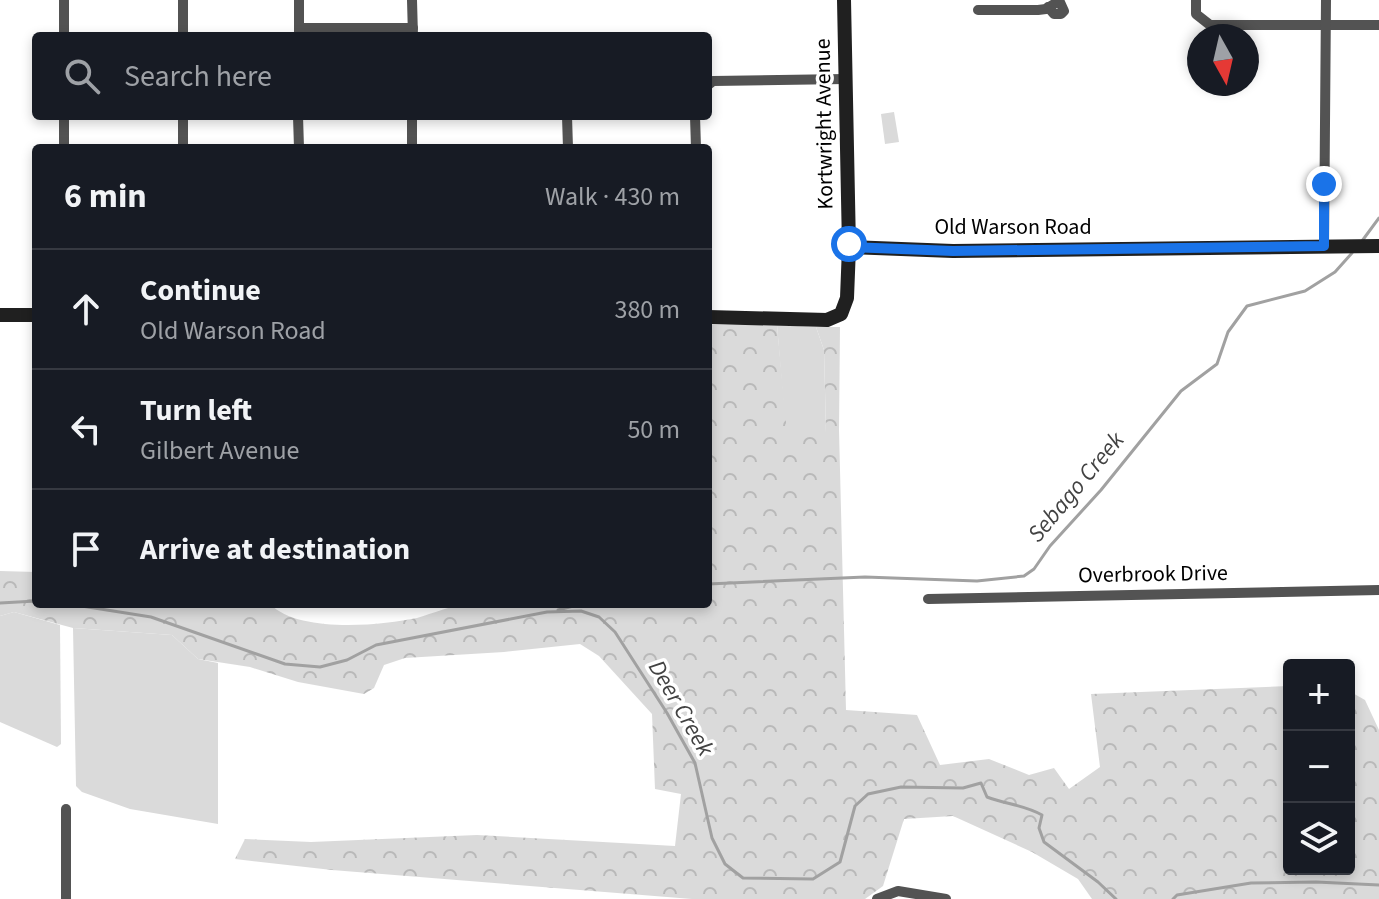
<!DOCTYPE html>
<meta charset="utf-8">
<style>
:root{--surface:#171b24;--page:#20242c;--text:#f1f3f6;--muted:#9ea1a6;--line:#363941}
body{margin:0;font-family:"Source Sans 3",sans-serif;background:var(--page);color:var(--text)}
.controls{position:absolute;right:24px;bottom:24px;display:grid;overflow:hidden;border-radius:8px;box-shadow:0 4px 12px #0003}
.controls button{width:72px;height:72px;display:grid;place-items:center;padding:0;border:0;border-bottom:2px solid var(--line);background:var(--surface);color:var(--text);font:40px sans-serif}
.compass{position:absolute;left:1187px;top:24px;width:72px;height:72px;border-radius:50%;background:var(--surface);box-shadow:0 4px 12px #0003;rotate:172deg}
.stop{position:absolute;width:24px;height:24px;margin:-18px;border:6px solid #1a73e8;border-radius:50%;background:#fff}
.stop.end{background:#1a73e8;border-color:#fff;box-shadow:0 2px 8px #0008}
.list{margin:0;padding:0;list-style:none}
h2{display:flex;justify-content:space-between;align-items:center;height:104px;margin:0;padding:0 32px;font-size:34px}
h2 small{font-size:26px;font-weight:400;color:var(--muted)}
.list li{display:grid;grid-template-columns:52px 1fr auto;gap:24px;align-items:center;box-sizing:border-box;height:120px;padding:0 32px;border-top:2px solid var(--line)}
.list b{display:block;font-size:30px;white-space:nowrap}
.list p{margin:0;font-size:26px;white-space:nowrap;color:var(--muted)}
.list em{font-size:26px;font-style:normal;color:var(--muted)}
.icon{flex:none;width:44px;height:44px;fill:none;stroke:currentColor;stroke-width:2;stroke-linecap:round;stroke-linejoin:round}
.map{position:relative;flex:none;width:1379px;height:899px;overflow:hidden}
.search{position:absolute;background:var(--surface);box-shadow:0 4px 12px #0003;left:32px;top:32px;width:680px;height:88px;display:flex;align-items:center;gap:20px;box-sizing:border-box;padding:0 28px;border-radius:8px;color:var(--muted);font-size:30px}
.panel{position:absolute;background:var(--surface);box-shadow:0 4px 12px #0003;left:32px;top:144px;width:680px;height:464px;border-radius:8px}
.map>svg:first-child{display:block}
.green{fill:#dadada}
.forest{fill:url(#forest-crowns)}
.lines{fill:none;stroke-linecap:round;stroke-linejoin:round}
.stream{stroke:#a1a1a1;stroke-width:3}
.street{stroke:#535353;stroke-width:10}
.secondary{stroke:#202020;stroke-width:14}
.route{stroke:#1a73e8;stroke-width:10}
.labels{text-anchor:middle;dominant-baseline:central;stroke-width:7;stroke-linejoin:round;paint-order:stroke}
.street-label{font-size:22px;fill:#000;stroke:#fff}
.water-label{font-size:24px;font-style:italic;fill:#424242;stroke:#fff}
</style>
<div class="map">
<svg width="1379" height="899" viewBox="0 0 1379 899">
<defs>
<pattern id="forest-crowns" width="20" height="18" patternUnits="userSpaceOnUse" patternTransform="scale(2)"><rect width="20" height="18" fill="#dadada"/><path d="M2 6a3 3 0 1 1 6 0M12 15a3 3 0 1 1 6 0" fill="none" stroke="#b9b9b9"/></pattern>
</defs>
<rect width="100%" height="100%" fill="#fff"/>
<g class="green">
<path d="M 894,112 L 899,142 L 885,144 L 881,114 Z"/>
<path d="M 777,325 L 816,327 L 824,350 L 826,433 L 786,433 Z"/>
<path d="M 14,612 L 60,625 L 61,744 L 57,747 L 0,722 L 0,616 Z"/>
<path d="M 73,628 L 172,635 L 198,659 L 218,663 L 218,824 L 130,809 L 82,792 L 76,786 Z"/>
</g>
<path class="forest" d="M 708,325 L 777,325 L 787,433 L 826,432 L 824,350 L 816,327 L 840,327 L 839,430 L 846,710 L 917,715 L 940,765 L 989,759 L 1029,775 L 1054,768 L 1069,789 L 1100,767 L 1091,694 L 1289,686 L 1289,869 L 1349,869 L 1349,691 L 1365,700 L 1379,730 L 1379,899 L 1092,899 L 1078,879 L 1032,852 L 953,816 L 904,819 L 883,886 L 865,899 L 692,899 L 332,870 L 235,859 L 245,839 L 311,842 L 477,835 L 675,846 L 681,794 L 655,789 L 652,714 L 599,656 L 580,644 L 504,652 L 405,658 L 384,665 L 374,688 L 364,694 L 298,682 L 250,667 L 198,659 L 172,635 L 73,628 L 14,612 L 0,616 L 0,571 L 36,572 L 36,604 L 270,604 C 298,633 379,626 417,618 C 434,613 452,605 470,604 C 549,600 629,604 708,604 L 708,548 L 712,543 L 708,530 Z"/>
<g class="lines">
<g class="stream">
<path d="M 1362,241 L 1379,218"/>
<path d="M 708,584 L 865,577 L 977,581 L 1024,576 L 1034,569 L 1050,546 L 1101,490 L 1181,391 L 1217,364 L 1228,332 L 1247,306 L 1305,291 L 1335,272 L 1352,253"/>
<path d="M 0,603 L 36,601"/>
<path d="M 69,604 L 151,617 L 285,664 L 320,667 L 347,660 L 376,645 L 547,612 L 581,611 L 599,617 L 615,632 L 667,713 L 695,763 L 712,838 L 725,864 L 743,878 L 813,879 L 840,862 L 855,806 L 868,794 L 901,787 L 963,788 L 981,783 L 987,797 C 1005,804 1025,805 1042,815 L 1039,828 L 1044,842 L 1098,882 L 1116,899"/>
<path d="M 558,610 L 581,604"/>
<path d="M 1173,899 L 1177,895 L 1251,883 L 1316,882 L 1379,885"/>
</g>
<g class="street">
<path d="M 412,0 L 413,36"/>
<path d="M 1196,0 L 1196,14 L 1210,25 L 1379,25"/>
<path d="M 1048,7 L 1054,14 L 1061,14 L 1064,11 L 1059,0"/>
<path d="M 978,10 L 1038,10 L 1046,9 L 1059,1"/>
<path d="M 299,28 L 413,28"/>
<path d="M 64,36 L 64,0"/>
<path d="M 183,36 L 183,0"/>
<path d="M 299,36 L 299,0"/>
<path d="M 708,85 L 713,81 L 845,79"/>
<path d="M 64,116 L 64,148"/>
<path d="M 298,116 L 299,148"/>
<path d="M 412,116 L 412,148"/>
<path d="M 567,116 L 568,148"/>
<path d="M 695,116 L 696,148"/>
<path d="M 183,148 L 183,116"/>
<path d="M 1324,246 L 1326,0"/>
<path d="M 928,599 L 1379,590"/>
<path d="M 66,899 L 66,809"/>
<path d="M 877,899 L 898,891 L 946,899"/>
</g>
<g class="secondary">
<path d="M 849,247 L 953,251 L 1379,246"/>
<path d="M 0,315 L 36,315"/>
<path d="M 708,317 L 827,320 L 841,314 L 847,298 L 849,247 L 844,0"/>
</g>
</g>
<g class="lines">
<path class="route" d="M 849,244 L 849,247 L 953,251 L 1324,246 L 1324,184"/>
</g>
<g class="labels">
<g class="street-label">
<text transform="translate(824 124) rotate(-91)">Kortwright Avenue</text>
<text x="1013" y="227">Old Warson Road</text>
<text transform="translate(1153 574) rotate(-1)">Overbrook Drive</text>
</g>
<g class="water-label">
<text transform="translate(1076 487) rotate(-50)">Sebago Creek</text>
<text transform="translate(681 708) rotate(60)">Deer Creek</text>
</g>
</g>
</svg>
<div class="controls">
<button>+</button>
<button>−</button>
<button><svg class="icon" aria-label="layers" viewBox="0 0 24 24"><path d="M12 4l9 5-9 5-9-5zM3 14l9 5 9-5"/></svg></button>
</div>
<svg class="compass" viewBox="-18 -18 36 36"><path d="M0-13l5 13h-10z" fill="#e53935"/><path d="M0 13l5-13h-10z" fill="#9ea1a6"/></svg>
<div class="stop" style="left:849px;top:244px"></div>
<div class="stop end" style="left:1324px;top:184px"></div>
<div class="search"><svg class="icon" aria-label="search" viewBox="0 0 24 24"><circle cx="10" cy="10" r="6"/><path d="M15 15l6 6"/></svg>Search here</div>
<section class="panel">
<h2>6 min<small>Walk · 430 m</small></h2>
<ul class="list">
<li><svg class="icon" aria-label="ahead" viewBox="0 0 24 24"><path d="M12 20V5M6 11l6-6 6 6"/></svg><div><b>Continue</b><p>Old Warson Road</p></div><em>380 m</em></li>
<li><svg class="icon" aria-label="left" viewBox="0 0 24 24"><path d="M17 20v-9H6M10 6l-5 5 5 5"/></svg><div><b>Turn left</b><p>Gilbert Avenue</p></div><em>50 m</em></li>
<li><svg class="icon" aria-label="arrive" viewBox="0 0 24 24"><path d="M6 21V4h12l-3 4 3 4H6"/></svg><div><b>Arrive at destination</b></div></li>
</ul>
</section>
</div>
